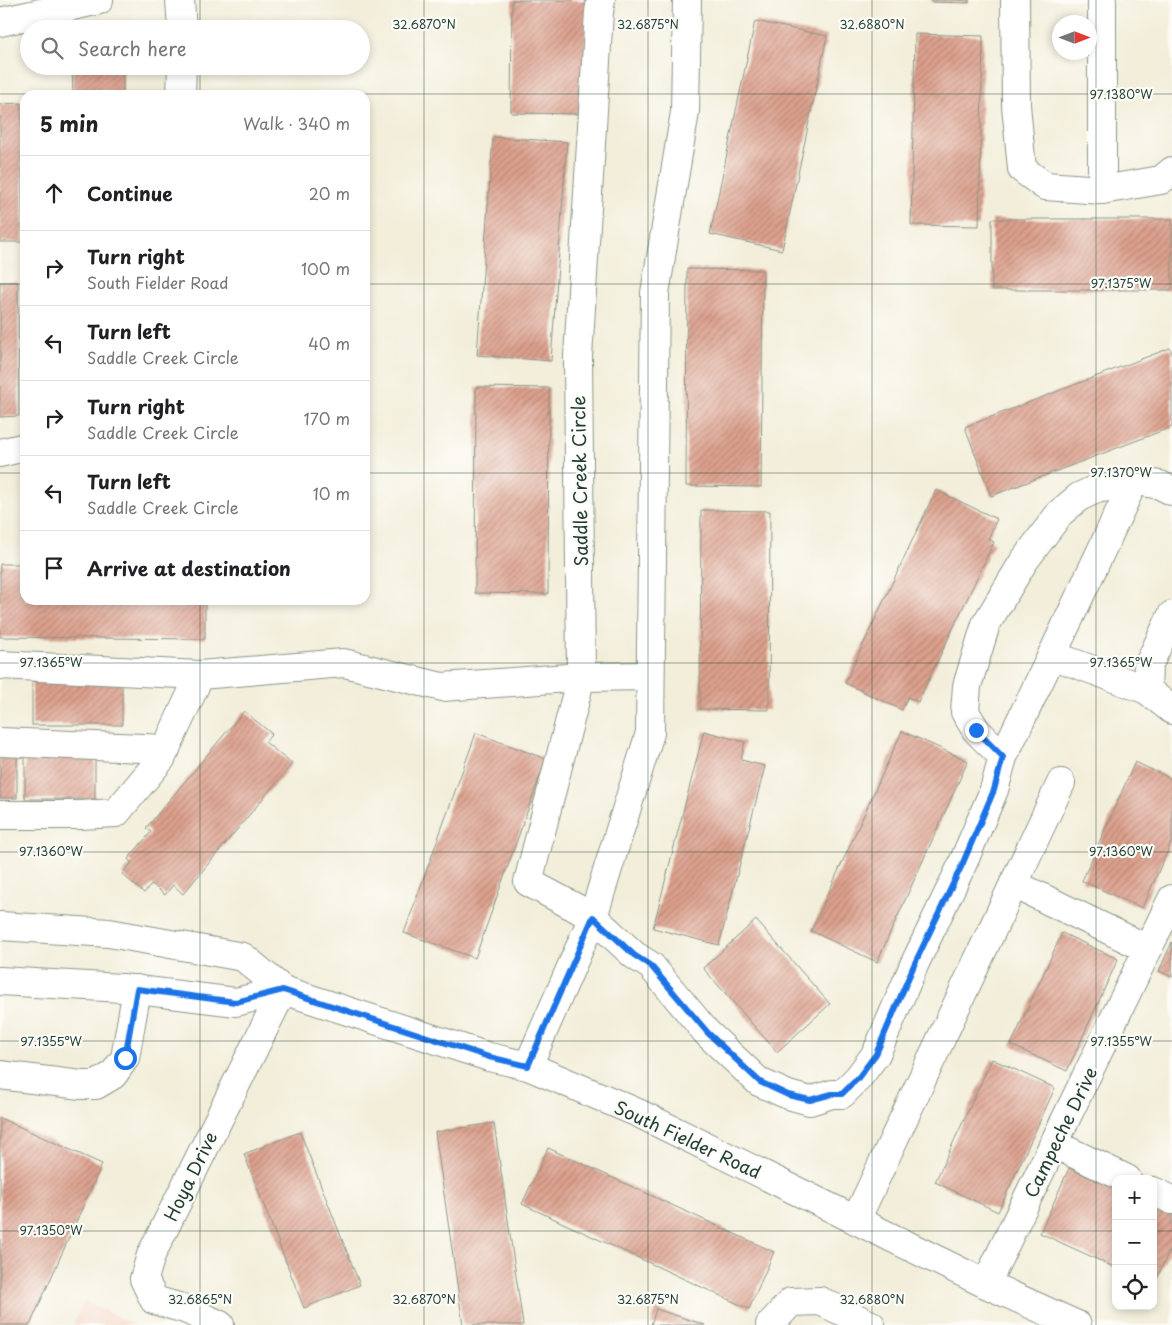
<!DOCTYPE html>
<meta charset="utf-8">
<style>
:root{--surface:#fff;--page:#f2f2f2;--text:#202124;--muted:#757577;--line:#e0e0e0}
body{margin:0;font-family:"Playpen Sans",sans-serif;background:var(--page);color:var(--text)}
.controls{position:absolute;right:15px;bottom:15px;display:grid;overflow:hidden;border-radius:10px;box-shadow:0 2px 8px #0003}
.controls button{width:45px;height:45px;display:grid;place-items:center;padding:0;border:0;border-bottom:1px solid var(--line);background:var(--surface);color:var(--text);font:25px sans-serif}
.compass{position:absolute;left:1052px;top:15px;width:45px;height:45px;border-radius:50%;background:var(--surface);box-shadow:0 2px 8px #0003;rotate:90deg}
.stop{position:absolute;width:15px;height:15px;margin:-11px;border:4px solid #1a73e8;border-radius:50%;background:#fff}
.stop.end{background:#1a73e8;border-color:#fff;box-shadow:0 1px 5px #0008}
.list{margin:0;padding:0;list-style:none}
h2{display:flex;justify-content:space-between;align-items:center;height:65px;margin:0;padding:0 20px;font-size:21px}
h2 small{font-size:16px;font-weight:400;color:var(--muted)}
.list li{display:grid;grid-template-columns:32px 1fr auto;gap:15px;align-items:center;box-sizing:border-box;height:75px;padding:0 20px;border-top:1px solid var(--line)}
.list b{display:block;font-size:19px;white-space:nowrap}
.list p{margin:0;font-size:16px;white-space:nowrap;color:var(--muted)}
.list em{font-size:16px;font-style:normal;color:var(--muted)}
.icon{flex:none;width:28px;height:28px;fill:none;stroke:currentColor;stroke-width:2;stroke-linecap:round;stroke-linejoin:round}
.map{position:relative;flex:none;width:1172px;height:1325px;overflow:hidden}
.search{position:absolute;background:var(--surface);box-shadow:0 2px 8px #0003;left:20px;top:20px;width:350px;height:55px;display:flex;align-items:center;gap:12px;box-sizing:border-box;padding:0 18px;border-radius:28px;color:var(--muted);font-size:19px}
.panel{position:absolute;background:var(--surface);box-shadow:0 2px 8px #0003;left:20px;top:90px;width:350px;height:515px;border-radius:15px}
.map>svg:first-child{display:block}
.built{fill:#f5d3c1}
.building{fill:url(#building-hatch)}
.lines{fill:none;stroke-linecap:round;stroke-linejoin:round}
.minor-casing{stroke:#899687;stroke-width:30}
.minor{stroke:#fff;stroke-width:28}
.route{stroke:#1a73e8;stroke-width:6}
.ticks{fill:none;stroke:#1f3d34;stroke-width:1;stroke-opacity:0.45}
.labels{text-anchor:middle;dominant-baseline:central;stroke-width:4.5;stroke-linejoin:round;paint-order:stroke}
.street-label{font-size:18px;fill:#1f3d34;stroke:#fdfcf7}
.ticks-label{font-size:12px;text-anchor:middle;fill:#1f3d34;stroke:#fdfcf7;stroke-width:4.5;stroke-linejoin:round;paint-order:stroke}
</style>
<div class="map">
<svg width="1172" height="1325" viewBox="0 0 1172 1325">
<defs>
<pattern id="building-hatch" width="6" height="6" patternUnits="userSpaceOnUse" patternTransform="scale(1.25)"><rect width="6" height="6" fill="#dda08d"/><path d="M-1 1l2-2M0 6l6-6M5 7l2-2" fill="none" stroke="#b38474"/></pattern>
</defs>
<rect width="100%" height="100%" fill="#fdfcf7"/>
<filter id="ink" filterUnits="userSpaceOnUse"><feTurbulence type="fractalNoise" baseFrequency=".02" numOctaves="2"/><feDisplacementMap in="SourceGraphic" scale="10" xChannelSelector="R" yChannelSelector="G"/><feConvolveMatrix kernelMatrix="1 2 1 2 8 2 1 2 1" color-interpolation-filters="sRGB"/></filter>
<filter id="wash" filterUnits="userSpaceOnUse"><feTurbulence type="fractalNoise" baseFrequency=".0096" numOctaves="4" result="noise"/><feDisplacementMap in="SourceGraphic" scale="20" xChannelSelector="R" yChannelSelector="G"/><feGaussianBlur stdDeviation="1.12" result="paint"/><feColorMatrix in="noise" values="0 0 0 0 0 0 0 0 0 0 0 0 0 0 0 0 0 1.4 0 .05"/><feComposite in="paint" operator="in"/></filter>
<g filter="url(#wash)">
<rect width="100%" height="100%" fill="#f3eeda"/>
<path class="built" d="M 84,1301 L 135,1325 L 73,1325 Z"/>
<g id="blocks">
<g class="building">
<path d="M 512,0 L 586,0 L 585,114 L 511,113 Z"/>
<path d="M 931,0 L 969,0 L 969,3 L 931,2 Z"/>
<path d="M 755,21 L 827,36 L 782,250 L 710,234 Z"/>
<path d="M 915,34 L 983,36 L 979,226 L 911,225 Z"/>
<path d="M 72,66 L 123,66 L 123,95 L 73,95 Z"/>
<path d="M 21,103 L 23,242 L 0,242 L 0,104 Z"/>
<path d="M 493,137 L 567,142 L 551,361 L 477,355 Z"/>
<rect x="992" y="219" width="180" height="71"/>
<path d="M 687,269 L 763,270 L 761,487 L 686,486 Z"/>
<path d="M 0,282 L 18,282 L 19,416 L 0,417 Z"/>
<path d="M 1170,348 L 1172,354 L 1172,427 L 991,496 L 965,427 Z"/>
<path d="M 476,387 L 549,388 L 548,594 L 475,593 Z"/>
<path d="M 936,490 L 997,519 L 988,539 L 994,542 L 918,702 L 908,697 L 902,710 L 845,683 Z"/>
<path d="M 701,510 L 770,511 L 769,710 L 700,709 Z"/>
<path d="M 0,564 L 25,564 L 25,600 L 205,600 L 205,639 L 0,637 Z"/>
<rect x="32" y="681" width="90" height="44"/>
<path d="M 244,711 L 272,734 L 265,742 L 292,764 L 183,894 L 173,885 L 165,895 L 152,884 L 144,893 L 122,874 L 132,863 L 128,859 L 151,832 L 146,828 Z"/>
<path d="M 704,731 L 745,742 L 741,760 L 765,766 L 719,945 L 653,928 Z"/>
<path d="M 902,731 L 968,761 L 877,962 L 811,931 Z"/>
<path d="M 476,733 L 546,759 L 475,958 L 404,933 Z"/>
<rect x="0" y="754" width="17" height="44"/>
<rect x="25" y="755" width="70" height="44"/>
<path d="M 1135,762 L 1172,779 L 1172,841 L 1142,908 L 1082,881 Z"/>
<path d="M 756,920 L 830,1004 L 777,1052 L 703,968 Z"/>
<path d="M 1062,933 L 1118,959 L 1067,1071 L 1011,1045 Z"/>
<path d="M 1172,942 L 1172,977 L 1159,971 Z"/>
<path d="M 992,1059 L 1055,1088 L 998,1212 L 935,1182 Z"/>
<path d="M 0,1118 L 102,1164 L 30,1325 L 0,1325 Z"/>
<path d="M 494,1123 L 523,1325 L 463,1325 L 435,1132 Z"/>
<path d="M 300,1132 L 360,1285 L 304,1308 L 244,1154 Z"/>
<path d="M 548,1148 L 774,1252 L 749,1309 L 522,1204 Z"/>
<path d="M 1069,1168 L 1116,1189 L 1116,1268 L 1040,1233 Z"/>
<path d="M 1153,1206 L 1172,1215 L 1172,1245 L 1153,1287 Z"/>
<path d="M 656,1309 L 705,1325 L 651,1325 Z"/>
</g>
</g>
</g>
<g filter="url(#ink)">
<use href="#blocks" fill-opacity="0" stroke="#899687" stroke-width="1"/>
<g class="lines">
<defs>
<g id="minor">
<path d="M 180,0 L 182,29"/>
<path d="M 601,0 L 599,12 L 578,357 L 581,677 L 528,882 L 593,917 L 634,955 L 651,966 L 707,1033 L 759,1082 L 788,1095 L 810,1101 L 832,1094 L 842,1094 L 858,1078 L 876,1054 L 914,965 L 962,865 L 994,790 L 1003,757 L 976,730 L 965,712 L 967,686 L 986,624 L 1024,561 L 1060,513 L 1079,497 L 1096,489 L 1142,482 L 1160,485 L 1172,491"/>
<path d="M 1015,0 L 1016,105 L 1022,169 L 1045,186 L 1102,190 L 1161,180 L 1172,171"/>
<path d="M 1102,0 L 1102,190"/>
<path d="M 0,22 L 99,0"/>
<path d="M 181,95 L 182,66"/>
<path d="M 0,453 L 25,447"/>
<path d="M 1172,615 L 1148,666 L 1147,690 L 1172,710"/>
<path d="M 1052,655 L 1147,690"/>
<path d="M 0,665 L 200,675 L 344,663 L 442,687 L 581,677 L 650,676"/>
<path d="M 0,742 L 166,749"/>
<path d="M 1003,757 L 1052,655 L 1133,483"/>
<path d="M 0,815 L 80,815 L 116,813 L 161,759 L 200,675"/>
<path d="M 1014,884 L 1148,949"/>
<path d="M 0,926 L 109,933 L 243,957 L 283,990 L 489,1057 L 528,1066 L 638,1113 L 986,1284 L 1077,1325"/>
<path d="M 0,981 L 122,988 L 236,1002 L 283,990"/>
<path d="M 528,1066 L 593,917 L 650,733 L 655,293 L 685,112 L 687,0"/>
<path d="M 0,1075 L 81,1085 L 96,1085 L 113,1075 L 125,1058 L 137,989"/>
<path d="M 1054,1144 L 1127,1179"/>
<path d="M 1153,1191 L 1172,1200"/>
<path d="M 856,1220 L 1061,783"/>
<path d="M 986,1284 L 1172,899"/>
<path d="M 220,1325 L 185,1309 L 154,1300 L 144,1279 L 151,1255 L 283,990"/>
<path d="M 770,1325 L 791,1302 L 820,1301 L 871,1325"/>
</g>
</defs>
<use href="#minor" class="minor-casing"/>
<use href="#minor" class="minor"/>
</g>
</g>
<g class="lines" filter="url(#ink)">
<path class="route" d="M 125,1058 L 137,989 L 236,1002 L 283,990 L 489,1057 L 528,1066 L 593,917 L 634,955 L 651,966 L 708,1033 L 760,1082 L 788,1095 L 810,1100 L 832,1094 L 842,1094 L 858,1078 L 876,1054 L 914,965 L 962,865 L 994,790 L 1003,757 L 976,730"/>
</g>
<path class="ticks" d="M 200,0 L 200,29M 424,0 L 424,1325M 648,0 L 648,1325M 872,0 L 872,1325M 1096,0 L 1096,1325M 200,66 L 200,95M 0,94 L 1172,94M 0,284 L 25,284M 365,284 L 1172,284M 0,473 L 25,473M 365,473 L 1172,473M 200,600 L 200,1325M 0,663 L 1172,663M 0,852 L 1172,852M 0,1041 L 1172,1041M 0,1231 L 1116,1231M 1153,1231 L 1172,1231"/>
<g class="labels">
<g class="street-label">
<text transform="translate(579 481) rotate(-91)">Saddle Creek Circle</text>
<text transform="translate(1060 1132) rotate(-64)">Campeche Drive</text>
<text transform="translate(688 1139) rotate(25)">South Fielder Road</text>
<text transform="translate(190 1176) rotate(-64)">Hoya Drive</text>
</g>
</g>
<g class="ticks-label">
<text x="424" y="29">32.6870°N</text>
<text x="648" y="29">32.6875°N</text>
<text x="872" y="29">32.6880°N</text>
<text x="1121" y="99">97.1380°W</text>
<text x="1121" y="288">97.1375°W</text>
<text x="1121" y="477">97.1370°W</text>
<text x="1121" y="667">97.1365°W</text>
<text x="51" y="667">97.1365°W</text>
<text x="1121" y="856">97.1360°W</text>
<text x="51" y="856">97.1360°W</text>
<text x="1121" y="1046">97.1355°W</text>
<text x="51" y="1046">97.1355°W</text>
<text x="51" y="1235">97.1350°W</text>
<text x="200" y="1304">32.6865°N</text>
<text x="424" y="1304">32.6870°N</text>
<text x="648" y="1304">32.6875°N</text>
<text x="872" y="1304">32.6880°N</text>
</g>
</svg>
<div class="controls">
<button>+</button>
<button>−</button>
<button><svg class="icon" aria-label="locate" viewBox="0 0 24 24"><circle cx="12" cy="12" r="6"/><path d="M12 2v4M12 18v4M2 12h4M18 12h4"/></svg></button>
</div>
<svg class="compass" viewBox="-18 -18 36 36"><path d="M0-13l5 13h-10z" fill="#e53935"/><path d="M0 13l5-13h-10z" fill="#757577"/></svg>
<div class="stop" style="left:125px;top:1058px"></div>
<div class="stop end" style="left:976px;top:730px"></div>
<div class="search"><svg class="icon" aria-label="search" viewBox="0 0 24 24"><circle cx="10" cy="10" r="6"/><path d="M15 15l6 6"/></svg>Search here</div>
<section class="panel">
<h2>5 min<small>Walk · 340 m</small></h2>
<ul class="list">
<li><svg class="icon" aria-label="ahead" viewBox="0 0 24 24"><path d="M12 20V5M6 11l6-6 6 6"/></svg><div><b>Continue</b></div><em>20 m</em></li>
<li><svg class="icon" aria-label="right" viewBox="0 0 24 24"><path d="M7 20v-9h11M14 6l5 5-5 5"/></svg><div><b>Turn right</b><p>South Fielder Road</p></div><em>100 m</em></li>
<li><svg class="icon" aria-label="left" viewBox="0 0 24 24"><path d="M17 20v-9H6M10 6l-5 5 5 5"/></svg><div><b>Turn left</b><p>Saddle Creek Circle</p></div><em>40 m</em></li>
<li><svg class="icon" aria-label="right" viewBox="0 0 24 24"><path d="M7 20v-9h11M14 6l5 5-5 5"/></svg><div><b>Turn right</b><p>Saddle Creek Circle</p></div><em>170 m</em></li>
<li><svg class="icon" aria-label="left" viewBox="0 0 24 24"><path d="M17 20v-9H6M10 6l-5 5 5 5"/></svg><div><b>Turn left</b><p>Saddle Creek Circle</p></div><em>10 m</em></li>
<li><svg class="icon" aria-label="arrive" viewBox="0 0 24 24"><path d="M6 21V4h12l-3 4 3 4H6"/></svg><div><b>Arrive at destination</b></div></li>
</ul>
</section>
</div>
